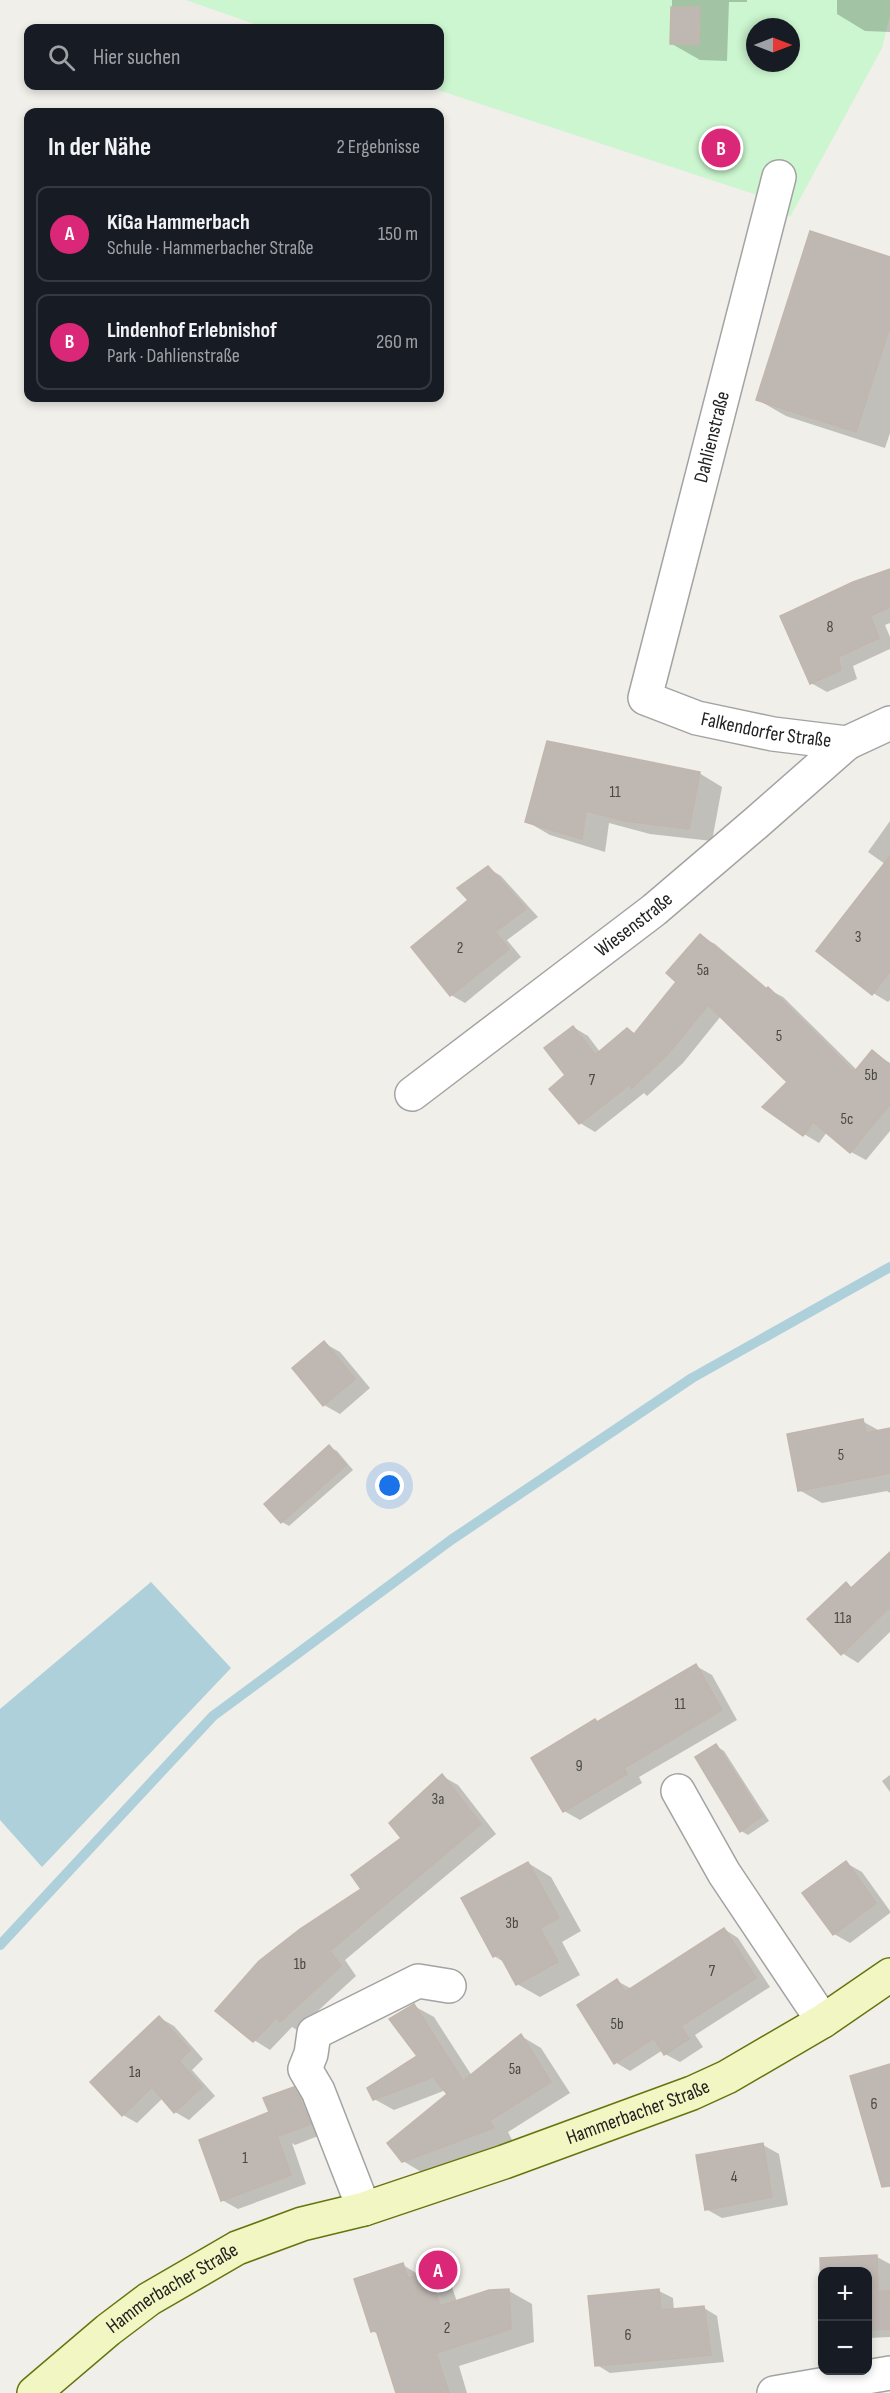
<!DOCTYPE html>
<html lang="de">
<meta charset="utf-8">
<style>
:root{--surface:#171b24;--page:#242831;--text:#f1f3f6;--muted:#9ea1a6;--line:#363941;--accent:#db2777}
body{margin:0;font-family:"Sofia Sans Condensed",sans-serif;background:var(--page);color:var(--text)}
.controls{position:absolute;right:18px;bottom:18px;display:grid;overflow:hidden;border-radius:12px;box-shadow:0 3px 9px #0003}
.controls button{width:54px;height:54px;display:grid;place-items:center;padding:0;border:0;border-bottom:2px solid var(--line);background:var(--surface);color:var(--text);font:30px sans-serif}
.compass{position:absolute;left:746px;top:18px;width:54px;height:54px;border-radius:50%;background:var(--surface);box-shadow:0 3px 9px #0003;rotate:90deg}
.you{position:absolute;left:390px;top:1486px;width:21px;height:21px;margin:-15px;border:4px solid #fff;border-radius:50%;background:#1a73e8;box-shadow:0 0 0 9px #1a73e833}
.badge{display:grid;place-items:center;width:39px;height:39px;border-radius:50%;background:var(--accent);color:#fff;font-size:20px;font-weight:700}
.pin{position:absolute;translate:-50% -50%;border:3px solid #fff;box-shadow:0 2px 6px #0006}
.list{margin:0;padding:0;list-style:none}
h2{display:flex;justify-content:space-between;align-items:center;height:78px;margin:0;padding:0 24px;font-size:26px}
h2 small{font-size:20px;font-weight:400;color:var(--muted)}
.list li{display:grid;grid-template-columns:39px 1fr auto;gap:18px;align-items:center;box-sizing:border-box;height:96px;margin:0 12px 12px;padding:0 12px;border:2px solid var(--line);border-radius:12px}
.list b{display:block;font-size:22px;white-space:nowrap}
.list p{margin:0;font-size:20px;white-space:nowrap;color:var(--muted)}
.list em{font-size:20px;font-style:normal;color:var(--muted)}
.icon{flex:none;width:33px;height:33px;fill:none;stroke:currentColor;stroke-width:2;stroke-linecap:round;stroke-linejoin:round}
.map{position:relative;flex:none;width:890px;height:2393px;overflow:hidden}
.search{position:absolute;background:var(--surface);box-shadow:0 3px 9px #0003;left:24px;top:24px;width:420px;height:66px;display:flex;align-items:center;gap:15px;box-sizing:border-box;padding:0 21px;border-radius:12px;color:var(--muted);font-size:22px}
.panel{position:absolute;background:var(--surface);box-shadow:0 3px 9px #0003;left:24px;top:108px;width:420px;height:294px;border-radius:12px}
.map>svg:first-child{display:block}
.park{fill:#cbf6cf;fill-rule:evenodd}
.water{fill:#add0db}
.shadow{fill:#0003}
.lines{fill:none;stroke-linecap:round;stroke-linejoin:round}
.stream{stroke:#add0db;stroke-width:10}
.building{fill:#bfb8b2;stroke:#c2b6ac;stroke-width:1.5}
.street-casing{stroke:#a3a3a3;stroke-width:36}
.secondary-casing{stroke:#67740d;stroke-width:36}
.street{stroke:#fff;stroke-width:33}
.secondary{stroke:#f2f6c2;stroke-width:33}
.labels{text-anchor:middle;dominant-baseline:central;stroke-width:4.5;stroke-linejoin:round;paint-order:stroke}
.number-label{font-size:16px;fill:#494846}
.street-label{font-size:20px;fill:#222;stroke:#fff}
</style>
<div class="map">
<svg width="890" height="2393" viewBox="0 0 890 2393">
<rect width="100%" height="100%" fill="#f1efe9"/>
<path class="park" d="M 186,0 L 890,0 L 890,16 L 882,48 L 790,217 L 760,196 L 426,86 L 440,86 L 440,28 L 266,28 ZM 755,27 L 791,27 L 791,63 L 755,63 Z"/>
<path class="water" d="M 151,1582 L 231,1668 L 42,1867 L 0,1820 L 0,1709 Z"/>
<g class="shadow">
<path d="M 672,0 L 747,0 L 747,2 L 729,2 L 727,61 L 700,60 L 672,44 Z"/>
<path d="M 837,0 L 890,0 L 890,32 L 865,31 L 837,14 Z"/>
<path d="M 890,258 L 890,433 L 885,448 L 786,416 L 758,400 Z"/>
<path d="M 890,571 L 890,623 L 885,625 L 890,637 L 890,649 L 853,666 L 857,679 L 827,692 L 811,683 Z"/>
<path d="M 699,773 L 722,787 L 712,841 L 650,834 L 609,823 L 605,852 L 550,835 L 526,821 Z"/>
<path d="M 890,821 L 890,1000 L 888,1002 L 873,993 L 885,864 L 868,852 Z"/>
<path d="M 488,868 L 501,876 L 538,917 L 507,940 L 521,957 L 465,1003 L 451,995 L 413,947 L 470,900 Z"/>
<path d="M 700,936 L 715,944 L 768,989 L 783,997 L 857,1070 L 872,1052 L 890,1063 L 890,1131 L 866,1160 L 851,1152 L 827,1132 L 819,1143 L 804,1134 L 789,1082 L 721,1016 L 683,1063 L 647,1096 L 644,1093 L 595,1132 L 580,1123 L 551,1089 L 567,1075 L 573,1027 L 588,1036 L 600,1052 L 627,1030 L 636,1035 L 678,982 Z"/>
<path d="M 324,1343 L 340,1352 L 370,1388 L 340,1414 L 324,1405 Z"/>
<path d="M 862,1421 L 880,1431 L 890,1429 L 890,1493 L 887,1491 L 822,1503 L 799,1490 Z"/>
<path d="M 329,1447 L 337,1451 L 353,1470 L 289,1526 L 282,1522 Z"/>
<path d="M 890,1554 L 890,1632 L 858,1663 L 842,1653 L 846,1584 L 853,1588 Z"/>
<path d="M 696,1666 L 712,1675 L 737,1720 L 639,1777 L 642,1783 L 580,1820 L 564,1811 L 598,1723 Z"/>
<path d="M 716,1746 L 724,1751 L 769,1821 L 748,1835 L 741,1831 Z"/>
<path d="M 890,1775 L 890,1792 L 882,1781 Z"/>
<path d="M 442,1776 L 458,1785 L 496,1834 L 345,1960 L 356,1976 L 297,2030 L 292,2027 L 270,2050 L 254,2040 L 403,1838 Z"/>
<path d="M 528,1863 L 551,1877 L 581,1931 L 562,1942 L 580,1975 L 540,1997 L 517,1984 L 504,1962 L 494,1956 Z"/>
<path d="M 846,1863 L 862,1872 L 890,1911 L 890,1913 L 850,1943 L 834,1934 Z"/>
<path d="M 724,1929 L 738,1938 L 770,1987 L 695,2035 L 703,2047 L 680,2062 L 665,2054 L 663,2050 L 630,2071 L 615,2062 L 617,1981 L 632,1989 Z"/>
<path d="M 414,2006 L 434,2017 L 472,2076 L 521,2036 L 541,2048 L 570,2093 L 508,2132 L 512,2140 L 423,2173 L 403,2161 L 449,2095 L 446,2090 L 394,2110 L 374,2099 L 419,2056 Z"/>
<path d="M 160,2018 L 174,2026 L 203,2059 L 192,2070 L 215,2096 L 189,2120 L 175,2112 L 163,2098 L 137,2123 L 123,2115 Z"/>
<path d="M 294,2088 L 310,2098 L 326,2133 L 295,2145 L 292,2143 L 306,2184 L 238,2209 L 222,2200 L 271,2113 Z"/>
<path d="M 763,2145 L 779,2154 L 788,2205 L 722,2218 L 706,2209 Z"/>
<path d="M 877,2257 L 890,2264 L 890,2337 L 868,2338 L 868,2272 L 822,2272 L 822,2286 L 821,2259 Z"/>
<path d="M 403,2265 L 421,2276 L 429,2273 L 452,2287 L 457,2302 L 509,2291 L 532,2304 L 534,2342 L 459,2366 L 467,2393 L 398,2393 L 380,2335 L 372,2331 Z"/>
<path d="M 659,2291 L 673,2298 L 674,2311 L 704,2308 L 717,2316 L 724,2362 L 610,2373 L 597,2365 L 590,2297 Z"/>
</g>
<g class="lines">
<path class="stream" d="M 0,1945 L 213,1716 L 451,1540 L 692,1378 L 890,1267"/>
</g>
<g class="building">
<path d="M 671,7 L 700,7 L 699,45 L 670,44 Z"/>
<path d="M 810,231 L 890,257 L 890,326 L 856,432 L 756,400 Z"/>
<path d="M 890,569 L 890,607 L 870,616 L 879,638 L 838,657 L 841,670 L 810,684 L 780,616 L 853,582 Z"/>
<path d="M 547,741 L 700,772 L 689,829 L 625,821 L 586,811 L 582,839 L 525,822 Z"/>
<path d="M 890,856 L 890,971 L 872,995 L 816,951 Z"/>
<path d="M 488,866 L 526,909 L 495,932 L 509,949 L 450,996 L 411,947 L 468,900 L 457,888 Z"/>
<path d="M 700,934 L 766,989 L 768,987 L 854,1072 L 872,1050 L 890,1065 L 890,1104 L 850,1153 L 813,1122 L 803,1136 L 762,1107 L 787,1082 L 708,1005 L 667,1055 L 632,1088 L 629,1085 L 579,1124 L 549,1089 L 565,1075 L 544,1048 L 573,1026 L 595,1055 L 627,1028 L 634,1034 L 676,982 L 666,973 Z"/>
<path d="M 324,1341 L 355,1379 L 323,1406 L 292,1368 Z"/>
<path d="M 863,1419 L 866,1433 L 890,1428 L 890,1473 L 798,1491 L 787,1434 Z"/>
<path d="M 329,1445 L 346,1465 L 281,1523 L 264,1504 Z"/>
<path d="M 890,1552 L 890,1607 L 841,1655 L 807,1619 L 846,1582 L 851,1588 Z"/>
<path d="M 696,1664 L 722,1710 L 624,1768 L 627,1774 L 563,1812 L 531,1758 L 595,1719 L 597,1722 Z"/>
<path d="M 716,1744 L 762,1816 L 740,1832 L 695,1757 Z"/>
<path d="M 442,1774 L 481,1824 L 330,1951 L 341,1966 L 280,2022 L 277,2017 L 253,2042 L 215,2011 L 259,1961 L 300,1929 L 361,1889 L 351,1875 L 401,1838 L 389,1823 Z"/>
<path d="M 846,1861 L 876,1903 L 833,1935 L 802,1893 Z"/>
<path d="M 528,1862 L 559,1918 L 540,1928 L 558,1962 L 516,1985 L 499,1954 L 493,1957 L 461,1898 Z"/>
<path d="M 724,1928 L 756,1978 L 681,2026 L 689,2039 L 664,2055 L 654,2038 L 614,2064 L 577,2005 L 617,1979 L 625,1992 Z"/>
<path d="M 414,2004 L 463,2081 L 521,2034 L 551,2082 L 489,2121 L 494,2128 L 402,2162 L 387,2143 L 447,2094 L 433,2077 L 373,2100 L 367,2088 L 417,2056 L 389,2019 Z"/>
<path d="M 159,2016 L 190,2050 L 179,2061 L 202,2087 L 174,2113 L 152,2087 L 122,2116 L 90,2082 Z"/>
<path d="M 890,2064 L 890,2186 L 882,2187 L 850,2076 Z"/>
<path d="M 294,2087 L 311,2124 L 278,2136 L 274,2127 L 291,2175 L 221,2201 L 199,2140 L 269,2112 L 263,2098 Z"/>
<path d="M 763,2143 L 772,2197 L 705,2210 L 696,2155 Z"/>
<path d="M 877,2255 L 878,2291 L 890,2291 L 890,2329 L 867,2330 L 867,2271 L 822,2271 L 822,2323 L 820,2258 Z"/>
<path d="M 403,2263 L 408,2278 L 429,2272 L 440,2306 L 489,2290 L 509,2289 L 511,2329 L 436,2353 L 449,2393 L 396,2393 L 376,2330 L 371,2332 L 354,2279 Z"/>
<path d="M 659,2289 L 661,2310 L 704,2306 L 711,2355 L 595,2366 L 588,2296 Z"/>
</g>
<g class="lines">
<defs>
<g id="street">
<path id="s1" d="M 779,177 L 645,698 L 697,718 L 773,734 L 847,743 L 890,723"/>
<path id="s2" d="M 412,1094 L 654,910 L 756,823 L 847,743"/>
<path d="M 678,1791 L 724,1873 L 823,2021"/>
<path d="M 364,2209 L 318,2091 L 305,2069 L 311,2054 L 314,2033 L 418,1981 L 449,1986"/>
<path d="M 774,2393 L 890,2373"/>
</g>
<g id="secondary">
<path id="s3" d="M 34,2393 L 108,2330 L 149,2299 L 237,2248 L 302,2224 L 364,2209 L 504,2162 L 692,2093 L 727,2077 L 823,2021 L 890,1975"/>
</g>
</defs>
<use href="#street" class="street-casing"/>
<use href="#secondary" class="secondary-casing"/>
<use href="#street" class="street"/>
<use href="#secondary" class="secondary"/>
</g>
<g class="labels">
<g class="number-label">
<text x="830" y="627">8</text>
<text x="615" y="792">11</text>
<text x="858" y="937">3</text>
<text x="460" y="948">2</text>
<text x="703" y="970">5a</text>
<text x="779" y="1036">5</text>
<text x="871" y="1075">5b</text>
<text x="592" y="1080">7</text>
<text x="847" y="1119">5c</text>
<text x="841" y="1455">5</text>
<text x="843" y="1618">11a</text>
<text x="680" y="1704">11</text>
<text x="579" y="1766">9</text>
<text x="438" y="1799">3a</text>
<text x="512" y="1923">3b</text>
<text x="300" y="1964">1b</text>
<text x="712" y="1971">7</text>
<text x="617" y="2024">5b</text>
<text x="515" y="2069">5a</text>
<text x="135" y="2072">1a</text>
<text x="874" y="2104">6</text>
<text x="245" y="2158">1</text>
<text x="734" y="2177">4</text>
<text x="447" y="2328">2</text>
<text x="628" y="2335">6</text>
</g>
<g class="street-label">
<text transform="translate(712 437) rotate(-76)">Dahlienstraße</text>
<text stroke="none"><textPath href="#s1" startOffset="664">Falkendorfer Straße</textPath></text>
<text stroke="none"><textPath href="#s2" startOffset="279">Wiesenstraße</textPath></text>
<text stroke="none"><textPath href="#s3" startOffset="674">Hammerbacher Straße</textPath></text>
<text stroke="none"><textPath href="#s3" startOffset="174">Hammerbacher Straße</textPath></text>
</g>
</g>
</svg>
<div class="controls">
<button>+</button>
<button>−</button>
</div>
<svg class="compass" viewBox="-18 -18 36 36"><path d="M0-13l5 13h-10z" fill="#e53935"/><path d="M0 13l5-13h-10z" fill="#9ea1a6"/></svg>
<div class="you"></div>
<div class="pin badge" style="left:438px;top:2270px">A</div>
<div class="pin badge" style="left:721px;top:148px">B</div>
<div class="search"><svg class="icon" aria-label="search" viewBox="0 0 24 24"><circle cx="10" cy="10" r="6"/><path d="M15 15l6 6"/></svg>Hier suchen</div>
<section class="panel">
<h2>In der Nähe<small>2 Ergebnisse</small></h2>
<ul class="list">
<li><span class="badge">A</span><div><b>KiGa Hammerbach</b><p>Schule · Hammerbacher Straße</p></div><em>150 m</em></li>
<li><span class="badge">B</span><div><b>Lindenhof Erlebnishof</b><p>Park · Dahlienstraße</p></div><em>260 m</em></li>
</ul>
</section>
</div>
